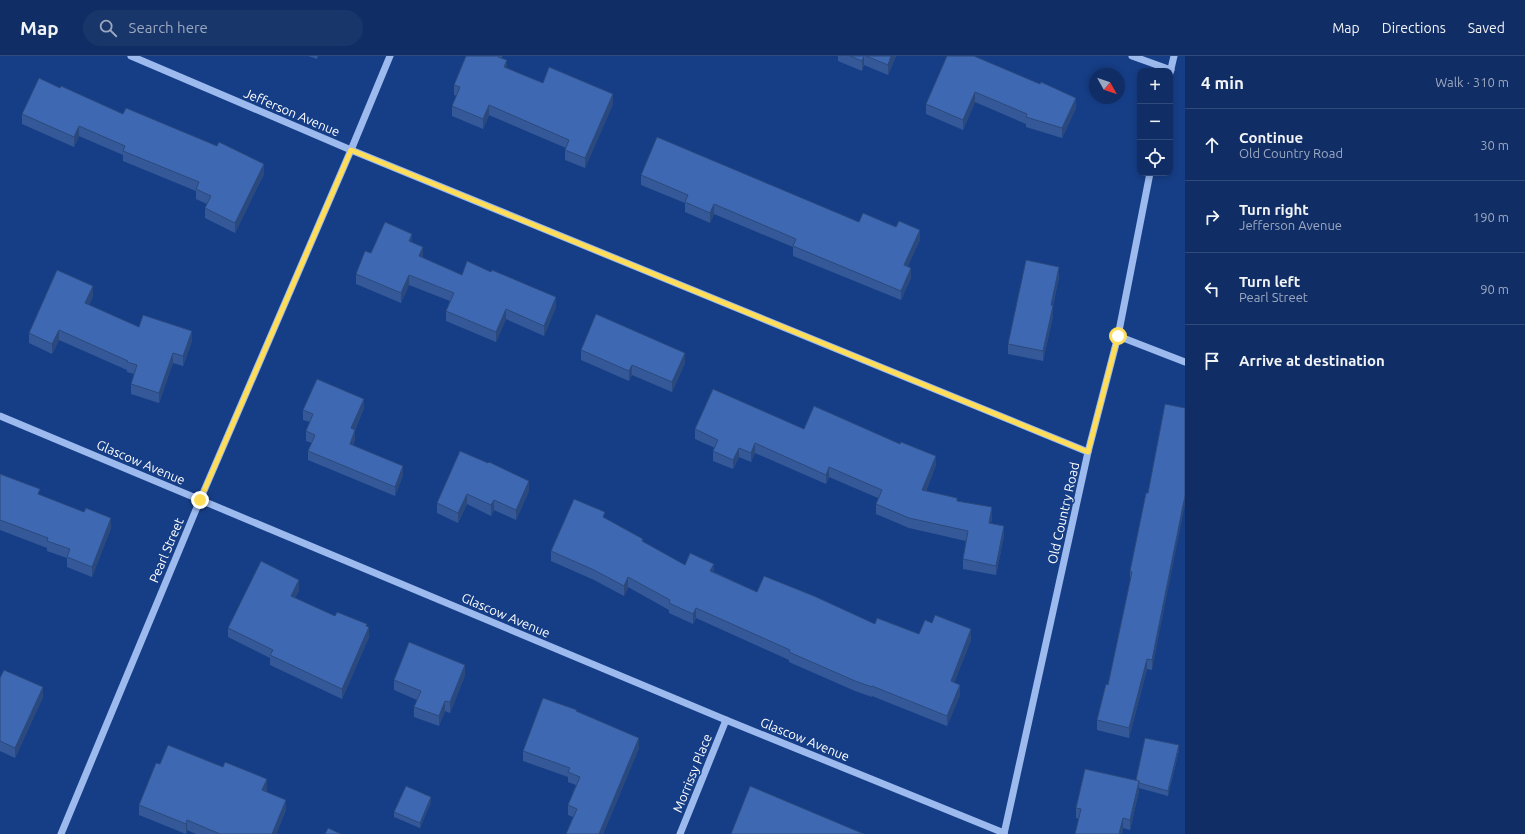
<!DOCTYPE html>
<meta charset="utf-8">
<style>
:root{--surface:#102e65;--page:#19366b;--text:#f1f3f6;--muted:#9ca8bf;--line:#304a79}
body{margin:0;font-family:Ubuntu,sans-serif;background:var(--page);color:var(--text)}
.controls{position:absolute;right:12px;top:12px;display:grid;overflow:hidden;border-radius:8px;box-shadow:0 2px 6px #0003}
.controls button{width:36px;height:36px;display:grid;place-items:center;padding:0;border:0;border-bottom:1px solid var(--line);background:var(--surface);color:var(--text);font:20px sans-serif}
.compass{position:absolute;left:1089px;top:12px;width:36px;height:36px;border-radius:50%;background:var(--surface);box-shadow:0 2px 6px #0003;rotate:130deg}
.stop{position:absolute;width:12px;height:12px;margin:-9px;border:3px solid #ffdd59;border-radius:50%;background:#fff}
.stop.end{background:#ffdd59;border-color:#fff;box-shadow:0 1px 4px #0008}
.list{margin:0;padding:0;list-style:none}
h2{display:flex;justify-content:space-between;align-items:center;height:52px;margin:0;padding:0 16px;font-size:17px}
h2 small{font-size:13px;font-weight:400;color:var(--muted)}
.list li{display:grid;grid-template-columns:26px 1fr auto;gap:12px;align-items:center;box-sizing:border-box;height:72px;padding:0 16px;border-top:1px solid var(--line)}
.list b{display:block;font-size:15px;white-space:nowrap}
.list p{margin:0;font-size:13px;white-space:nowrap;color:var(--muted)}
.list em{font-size:13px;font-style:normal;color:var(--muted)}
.icon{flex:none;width:22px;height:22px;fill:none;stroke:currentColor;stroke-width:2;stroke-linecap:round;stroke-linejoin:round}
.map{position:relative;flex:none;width:1185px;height:778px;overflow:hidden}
header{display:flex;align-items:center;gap:24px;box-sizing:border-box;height:56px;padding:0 20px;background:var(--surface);border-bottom:1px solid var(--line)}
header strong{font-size:19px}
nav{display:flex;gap:22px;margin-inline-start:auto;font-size:14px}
.search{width:280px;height:36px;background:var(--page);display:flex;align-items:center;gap:10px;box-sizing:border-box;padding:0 14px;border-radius:22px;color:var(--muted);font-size:15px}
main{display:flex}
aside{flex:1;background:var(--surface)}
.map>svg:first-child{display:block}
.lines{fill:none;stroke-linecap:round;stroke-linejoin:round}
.minor{stroke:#9cbaee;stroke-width:7}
.wall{fill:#355998}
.shaded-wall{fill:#2b497c}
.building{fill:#3e68b1;stroke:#2b497c}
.route{stroke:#ffdd59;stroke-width:5}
.labels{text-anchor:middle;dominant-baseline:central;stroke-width:3;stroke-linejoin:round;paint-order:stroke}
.street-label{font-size:13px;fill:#fff;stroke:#163e87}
</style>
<header>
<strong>Map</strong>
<div class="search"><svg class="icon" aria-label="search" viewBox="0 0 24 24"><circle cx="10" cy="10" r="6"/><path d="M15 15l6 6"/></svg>Search here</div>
<nav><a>Map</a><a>Directions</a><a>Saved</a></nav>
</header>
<main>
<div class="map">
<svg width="1185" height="778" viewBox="0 0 1185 778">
<rect width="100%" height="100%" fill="#163e87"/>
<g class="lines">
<g class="minor">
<path d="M 131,0 L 351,94 L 1088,396"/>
<path d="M 1132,0 L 1171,14"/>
<path d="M 1170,17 L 1174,0"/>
<path d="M 1118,280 L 1185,306"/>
<path d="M 0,360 L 726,664 L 1004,777"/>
<path d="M 61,778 L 200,444 L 351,94 L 390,0"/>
<path d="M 680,778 L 726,664"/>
<path d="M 1004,778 L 1088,396 L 1118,280 L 1150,117"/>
</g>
</g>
<g class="wall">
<path d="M 308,0 L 318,0 L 317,3 Z"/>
<path d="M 466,0 L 502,0 L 502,2 L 507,12 L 543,27 L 613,48 L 585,112 L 565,104 L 565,94 L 566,92 L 489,59 L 483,73 L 452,60 L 452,50 L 457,40 L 454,39 L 454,29 Z"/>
<path d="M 838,0 L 896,0 L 888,19 L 864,9 L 862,15 L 838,5 Z"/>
<path d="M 947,0 L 1076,52 L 1062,82 L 1026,71 L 1026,68 L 975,46 L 963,74 L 926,58 L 926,48 Z"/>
<path d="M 60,32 L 264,118 L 235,177 L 205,162 L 205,152 L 207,148 L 196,143 L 196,135 L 123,105 L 123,99 L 79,80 L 74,91 L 22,68 L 22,58 Z"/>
<path d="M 641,119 L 859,166 L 920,184 L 907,210 L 911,222 L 901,244 L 793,200 L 793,191 L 714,158 L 710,167 L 685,156 L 685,147 L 641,129 Z"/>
<path d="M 412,186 L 423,202 L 462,219 L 556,251 L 544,280 L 506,263 L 496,286 L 446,265 L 446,255 L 450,245 L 409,229 L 401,247 L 356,228 L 356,218 L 371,197 Z"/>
<path d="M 1059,221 L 1053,250 L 1053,260 L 1043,305 L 1008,298 L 1008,288 Z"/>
<path d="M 93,240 L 89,249 L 139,271 L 192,285 L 183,310 L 173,307 L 159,347 L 131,338 L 131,328 L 134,318 L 127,316 L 127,314 L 59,284 L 52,298 L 29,287 L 29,277 Z"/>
<path d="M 581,294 L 685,307 L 672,336 L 632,319 L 629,325 L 581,304 Z"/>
<path d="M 1165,348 L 1152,614 L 1147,613 L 1129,682 L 1097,674 L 1097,664 L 1108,629 L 1130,525 L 1130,515 L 1148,437 Z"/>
<path d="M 364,352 L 355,374 L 355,383 L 353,390 L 403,419 L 395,440 L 308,404 L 308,395 L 312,387 L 306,385 L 306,375 L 310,366 L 303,364 L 303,354 Z"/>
<path d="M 695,373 L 804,373 L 936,409 L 926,435 L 957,445 L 992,461 L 991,467 L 1004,480 L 996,519 L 963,513 L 963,503 L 966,485 L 909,472 L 876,458 L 876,448 L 878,442 L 829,421 L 826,428 L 755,397 L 751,406 L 739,401 L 733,413 L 713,405 L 713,395 L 715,392 L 695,383 Z"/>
<path d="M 460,395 L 529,435 L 516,464 L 494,454 L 491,460 L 467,448 L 458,467 L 437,457 L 437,447 Z"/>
<path d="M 0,418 L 40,439 L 111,472 L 92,521 L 67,511 L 67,502 L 47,495 L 47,492 L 0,474 Z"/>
<path d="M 605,463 L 643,486 L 685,509 L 714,516 L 757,536 L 875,568 L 919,578 L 971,584 L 954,627 L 960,639 L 947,670 L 872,640 L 872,641 L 855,635 L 789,606 L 789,604 L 696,562 L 693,568 L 669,557 L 669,554 L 628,531 L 624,540 L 594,524 L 551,505 L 551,495 Z"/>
<path d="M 299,534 L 295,542 L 335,560 L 367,570 L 369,581 L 342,643 L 270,609 L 270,602 L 228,581 L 228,572 Z"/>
<path d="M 465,619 L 450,657 L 445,655 L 439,670 L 414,661 L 414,651 L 417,644 L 394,634 L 394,624 Z"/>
<path d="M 0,622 L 43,641 L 15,702 L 0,695 Z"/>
<path d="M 577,656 L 639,692 L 603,778 L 566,778 L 573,761 L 568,759 L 568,749 L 576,729 L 568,726 L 568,721 L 523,705 L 523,695 Z"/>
<path d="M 1179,694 L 1168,740 L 1139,732 L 1139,735 L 1130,774 L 1123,772 L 1122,778 L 1075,778 L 1079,763 L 1076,762 L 1076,752 L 1136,724 Z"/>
<path d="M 160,708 L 267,733 L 266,736 L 286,754 L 276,778 L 196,778 L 187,774 L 186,778 L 139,759 L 139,749 Z"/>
<path d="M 431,746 L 420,772 L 394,761 L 394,756 Z"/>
</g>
<g class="shaded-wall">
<path d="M 864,0 L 864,9 L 862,15 L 862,5 Z"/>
<path d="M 891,0 L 896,0 L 888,19 L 888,9 Z"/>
<path d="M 507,4 L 507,14 L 504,11 Z"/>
<path d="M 975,36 L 975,46 L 963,74 L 963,64 Z"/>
<path d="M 613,38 L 613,48 L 585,112 L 585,102 Z"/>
<path d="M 1076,42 L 1076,52 L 1062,82 L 1062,72 Z"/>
<path d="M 489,49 L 489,59 L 483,73 L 483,63 Z"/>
<path d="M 79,70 L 79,80 L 74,91 L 74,81 Z"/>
<path d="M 264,108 L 264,118 L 235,177 L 235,167 Z"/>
<path d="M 714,148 L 714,158 L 710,167 L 710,157 Z"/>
<path d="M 920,174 L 920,184 L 904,219 L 904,209 Z"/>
<path d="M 412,178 L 412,188 L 409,185 Z"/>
<path d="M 423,191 L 423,201 L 419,210 L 419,200 Z"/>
<path d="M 1059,211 L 1059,221 L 1051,259 L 1051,249 Z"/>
<path d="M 911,212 L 911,222 L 901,244 L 901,235 Z"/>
<path d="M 409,219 L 409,229 L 401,247 L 401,237 Z"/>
<path d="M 93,230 L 93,240 L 85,257 L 85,247 Z"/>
<path d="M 556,241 L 556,251 L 544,280 L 544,270 Z"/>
<path d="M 1053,250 L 1053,260 L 1043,305 L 1043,295 Z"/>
<path d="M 506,253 L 506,263 L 496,286 L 496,276 Z"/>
<path d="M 59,274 L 59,284 L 52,298 L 52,288 Z"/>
<path d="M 192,275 L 192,285 L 183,310 L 183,300 Z"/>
<path d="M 173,297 L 173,307 L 159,347 L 159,337 Z"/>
<path d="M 685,297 L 685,307 L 672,336 L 672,326 Z"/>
<path d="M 632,309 L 632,319 L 629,325 L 629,315 Z"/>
<path d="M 364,343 L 364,352 L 351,382 L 351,372 Z"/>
<path d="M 355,374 L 355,383 L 350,398 L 350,388 Z"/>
<path d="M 755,387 L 755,397 L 751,406 L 751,397 Z"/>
<path d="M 739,392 L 739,401 L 733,413 L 733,404 Z"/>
<path d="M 936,400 L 936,409 L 922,444 L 922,434 Z"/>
<path d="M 403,410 L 403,419 L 395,440 L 395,431 Z"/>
<path d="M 829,411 L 829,421 L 826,428 L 826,419 Z"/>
<path d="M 529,425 L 529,435 L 516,464 L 516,454 Z"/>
<path d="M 467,438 L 467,448 L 458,467 L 458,457 Z"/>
<path d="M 1185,440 L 1185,449 L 1152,614 L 1152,604 Z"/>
<path d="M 494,444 L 494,454 L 491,460 L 491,449 Z"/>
<path d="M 992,451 L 992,461 L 989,477 L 989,467 Z"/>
<path d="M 111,462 L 111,472 L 92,521 L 92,511 Z"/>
<path d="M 1004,470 L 1004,480 L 996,519 L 996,510 Z"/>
<path d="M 714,508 L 714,518 L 710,515 Z"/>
<path d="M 628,521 L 628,531 L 624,540 L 624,530 Z"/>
<path d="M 299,524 L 299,534 L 291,550 L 291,540 Z"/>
<path d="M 696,552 L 696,562 L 693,568 L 693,558 Z"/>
<path d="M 367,568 L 367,576 L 369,571 L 369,581 L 342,643 L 342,633 Z"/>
<path d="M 971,573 L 971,584 L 951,635 L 951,625 Z"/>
<path d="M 1147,603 L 1147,613 L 1129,682 L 1129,672 Z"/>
<path d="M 465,609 L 465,619 L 450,657 L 450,646 Z"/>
<path d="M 960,629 L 960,639 L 947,670 L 947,660 Z"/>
<path d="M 43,631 L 43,641 L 15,702 L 15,692 Z"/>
<path d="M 445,645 L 445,655 L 439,670 L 439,660 Z"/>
<path d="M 639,682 L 639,692 L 603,778 L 599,778 Z"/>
<path d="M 1179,689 L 1179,694 L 1168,740 L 1168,735 Z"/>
<path d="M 267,723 L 267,733 L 262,744 L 262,734 Z"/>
<path d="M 1139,725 L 1139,735 L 1130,774 L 1130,764 Z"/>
<path d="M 431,741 L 431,746 L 420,772 L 420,767 Z"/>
<path d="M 286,744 L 286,754 L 276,778 L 272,778 Z"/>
<path d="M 1123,762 L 1123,772 L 1122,778 L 1119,778 Z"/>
<path d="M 187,764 L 187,774 L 186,778 L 186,768 Z"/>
</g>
<g class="building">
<path d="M 466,0 L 499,0 L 498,1 L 507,4 L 504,11 L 543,27 L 549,11 L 613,38 L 585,102 L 565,94 L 569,84 L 489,49 L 483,63 L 452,50 L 460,31 L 454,29 Z"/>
<path d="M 850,0 L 864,0 L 862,5 Z"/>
<path d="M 866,0 L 891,0 L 888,9 Z"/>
<path d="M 947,0 L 974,0 L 1040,28 L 1041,26 L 1076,42 L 1062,72 L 1026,61 L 1027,58 L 975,36 L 963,64 L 926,48 Z"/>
<path d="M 39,22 L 60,32 L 61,30 L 123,58 L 126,52 L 217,90 L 219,86 L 264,108 L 235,167 L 205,152 L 211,140 L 196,133 L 199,126 L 123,95 L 125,90 L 79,70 L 74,81 L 22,58 Z"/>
<path d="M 657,81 L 859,166 L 863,157 L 896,171 L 899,165 L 920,174 L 904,209 L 911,212 L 901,235 L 793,190 L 796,183 L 714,148 L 710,157 L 685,146 L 688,139 L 641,119 Z"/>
<path d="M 385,166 L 412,178 L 409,185 L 423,191 L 419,200 L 462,219 L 467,205 L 491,216 L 492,214 L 556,241 L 544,270 L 506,253 L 496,276 L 446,255 L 454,237 L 409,219 L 401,237 L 356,218 L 365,195 L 371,197 Z"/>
<path d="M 1026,204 L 1059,211 L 1051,249 L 1053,250 L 1043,295 L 1008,288 Z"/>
<path d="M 57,214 L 93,230 L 85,247 L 139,271 L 143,259 L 192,275 L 183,300 L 173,297 L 159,337 L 131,328 L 137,309 L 127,306 L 128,305 L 59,274 L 52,288 L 29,277 Z"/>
<path d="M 596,258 L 685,297 L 672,326 L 632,309 L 629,315 L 581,294 Z"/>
<path d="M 317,323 L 364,343 L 351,372 L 355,374 L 350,388 L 403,410 L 395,431 L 308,395 L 315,379 L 306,375 L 313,358 L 303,354 Z"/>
<path d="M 713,333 L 804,373 L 814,350 L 900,388 L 901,386 L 936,400 L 922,434 L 957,442 L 957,445 L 992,451 L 989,467 L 1004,470 L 996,510 L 963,503 L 968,475 L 909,462 L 876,448 L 882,434 L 829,411 L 826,419 L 755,387 L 751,397 L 739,392 L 733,404 L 713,395 L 718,384 L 695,373 Z"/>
<path d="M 1165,348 L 1185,352 L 1185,440 L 1152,604 L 1147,603 L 1129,672 L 1097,664 L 1106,628 L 1108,629 L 1132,516 L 1130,515 L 1146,437 L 1148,437 Z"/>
<path d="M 460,395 L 488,407 L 489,406 L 529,425 L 516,454 L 494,444 L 491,449 L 467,438 L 458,457 L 437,447 Z"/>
<path d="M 0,418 L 40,433 L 38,438 L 84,456 L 86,452 L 111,462 L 92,511 L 67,501 L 70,493 L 47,485 L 48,482 L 0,464 Z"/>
<path d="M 574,443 L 605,456 L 603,461 L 643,483 L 642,485 L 685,509 L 690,497 L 714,508 L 710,515 L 757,536 L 764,520 L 814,540 L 875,568 L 877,562 L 919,578 L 925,564 L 932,567 L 935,559 L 971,573 L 951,625 L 960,629 L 947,660 L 872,630 L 872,631 L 855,625 L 789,596 L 790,594 L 696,552 L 693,558 L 669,547 L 670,544 L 628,521 L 624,530 L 594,514 L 551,495 Z"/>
<path d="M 261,505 L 299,524 L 291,540 L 335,560 L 337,556 L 367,568 L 366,570 L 369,571 L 342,633 L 270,599 L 273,594 L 228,572 Z"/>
<path d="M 409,586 L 465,609 L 450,646 L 445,645 L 439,660 L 414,651 L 421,635 L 394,624 Z"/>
<path d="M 4,614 L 43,631 L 15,692 L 0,685 L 0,622 Z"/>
<path d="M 543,642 L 577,654 L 576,655 L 639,682 L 599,778 L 566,778 L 577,753 L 568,749 L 580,721 L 568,716 L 570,712 L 523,695 Z"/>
<path d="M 1145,682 L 1179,689 L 1168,735 L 1139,727 L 1139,725 L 1136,724 Z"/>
<path d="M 168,689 L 223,711 L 225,706 L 267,723 L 262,734 L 286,744 L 272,778 L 220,778 L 187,764 L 186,768 L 139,749 L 156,707 L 160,708 Z"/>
<path d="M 1085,713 L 1139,725 L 1130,764 L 1123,762 L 1119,778 L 1075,778 L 1081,753 L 1076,752 Z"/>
<path d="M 406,730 L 431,741 L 420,767 L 394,756 Z"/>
<path d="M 750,730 L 864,778 L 731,778 Z"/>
<path d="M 328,772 L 341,778 L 325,778 Z"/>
</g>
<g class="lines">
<path class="route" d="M 200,444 L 351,94 L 1088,396 L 1118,280"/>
</g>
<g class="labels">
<g class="street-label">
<text transform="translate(292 56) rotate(23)">Jefferson Avenue</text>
<text transform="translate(141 406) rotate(23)">Glascow Avenue</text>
<text transform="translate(1063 457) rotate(-77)">Old Country Road</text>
<text transform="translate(166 494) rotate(-67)">Pearl Street</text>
<text transform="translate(506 559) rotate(23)">Glascow Avenue</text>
<text transform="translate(805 683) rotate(22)">Glascow Avenue</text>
<text transform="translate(692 717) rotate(-68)">Morrissy Place</text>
</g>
</g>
</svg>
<div class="controls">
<button>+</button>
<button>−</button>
<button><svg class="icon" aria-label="locate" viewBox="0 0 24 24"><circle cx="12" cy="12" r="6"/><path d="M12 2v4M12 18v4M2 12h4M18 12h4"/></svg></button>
</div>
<svg class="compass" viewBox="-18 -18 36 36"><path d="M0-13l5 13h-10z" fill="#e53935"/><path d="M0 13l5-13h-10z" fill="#9ca8bf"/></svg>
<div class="stop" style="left:1118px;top:280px"></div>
<div class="stop end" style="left:200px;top:444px"></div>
</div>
<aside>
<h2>4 min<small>Walk · 310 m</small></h2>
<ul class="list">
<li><svg class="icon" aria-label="ahead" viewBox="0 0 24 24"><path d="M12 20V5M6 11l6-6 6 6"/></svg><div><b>Continue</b><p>Old Country Road</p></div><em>30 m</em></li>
<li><svg class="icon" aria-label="right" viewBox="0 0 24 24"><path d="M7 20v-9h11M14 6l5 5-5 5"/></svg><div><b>Turn right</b><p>Jefferson Avenue</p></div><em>190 m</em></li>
<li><svg class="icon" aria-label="left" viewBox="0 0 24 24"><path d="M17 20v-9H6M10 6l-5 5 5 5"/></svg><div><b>Turn left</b><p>Pearl Street</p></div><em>90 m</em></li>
<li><svg class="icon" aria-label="arrive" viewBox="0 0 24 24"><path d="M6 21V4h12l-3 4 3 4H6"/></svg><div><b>Arrive at destination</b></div></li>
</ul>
</aside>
</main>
